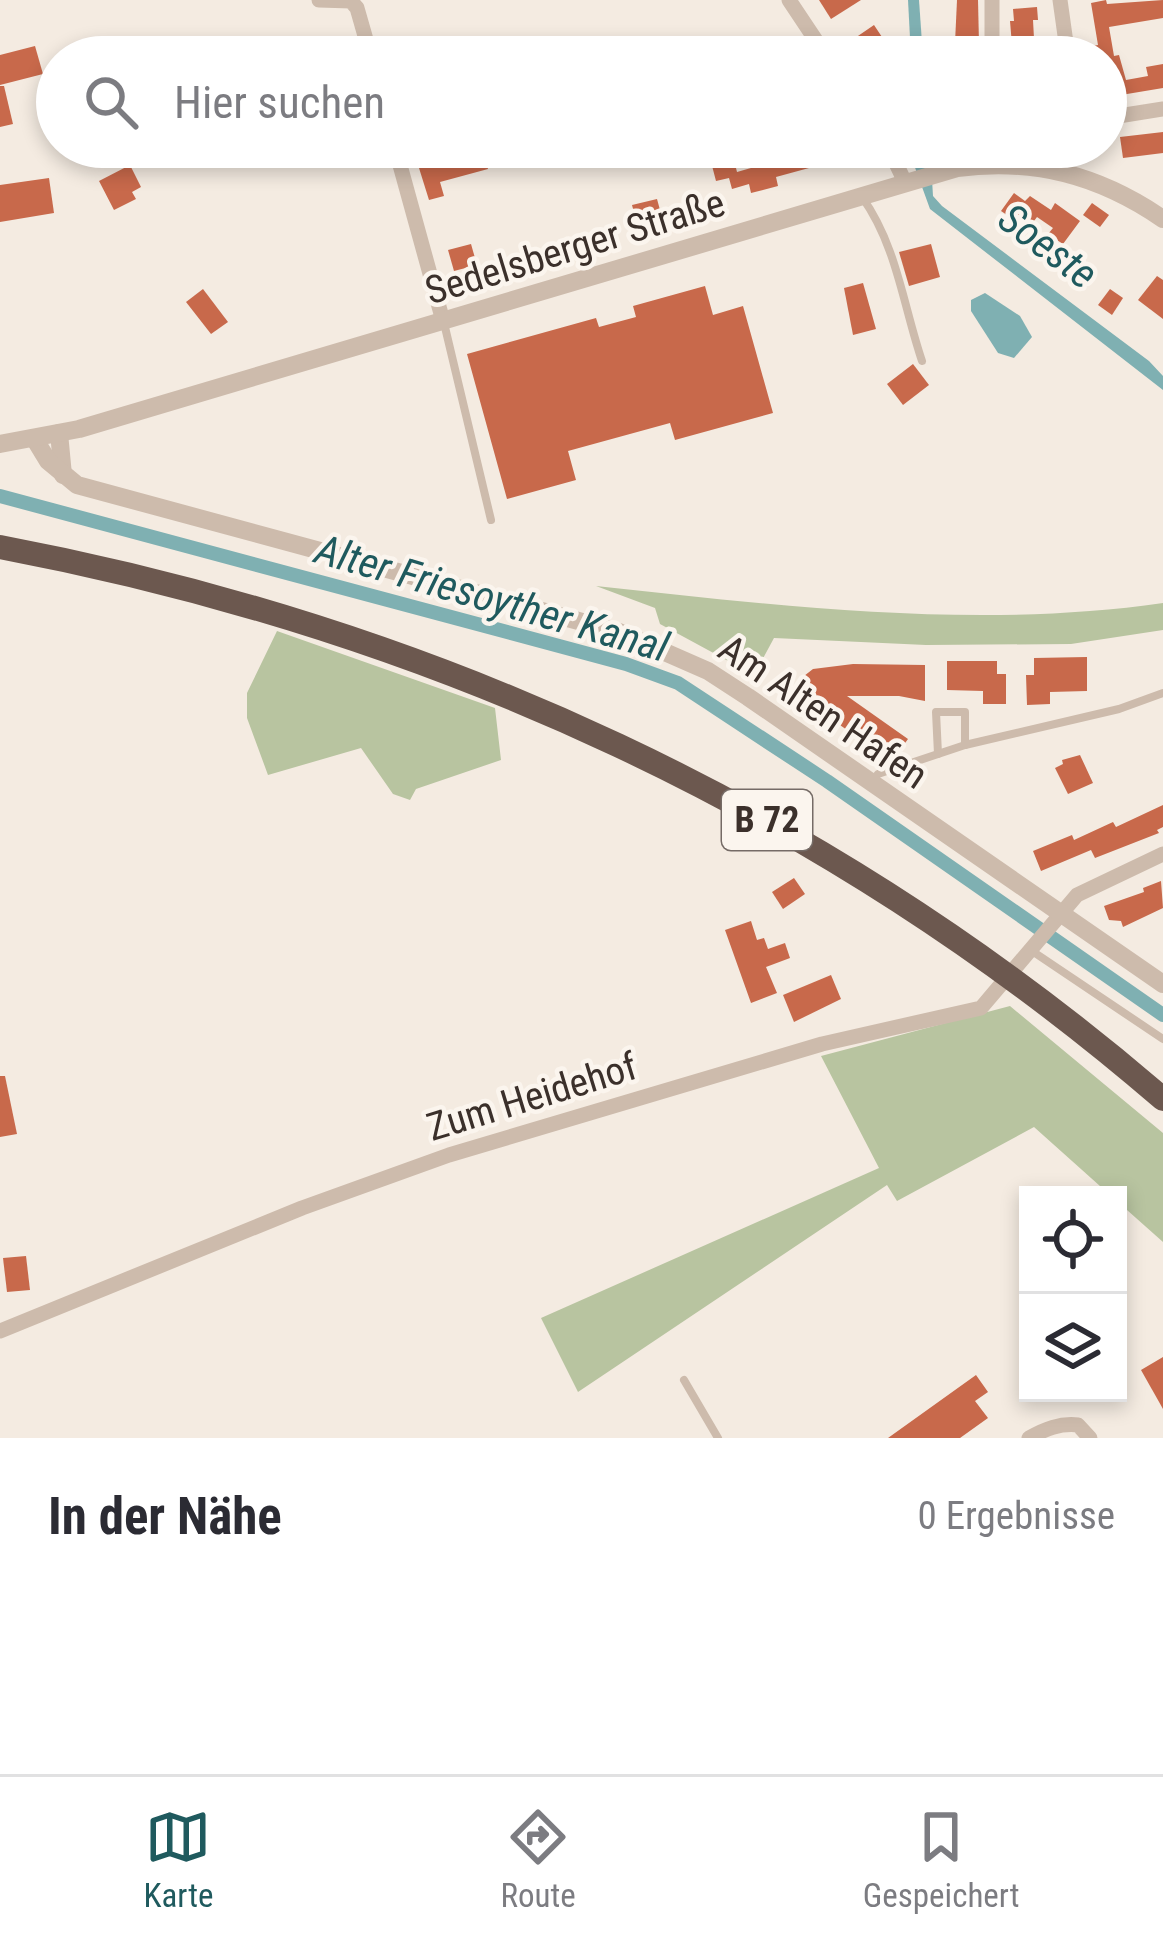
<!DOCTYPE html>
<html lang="de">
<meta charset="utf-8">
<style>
:root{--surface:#fff;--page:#f7f7f7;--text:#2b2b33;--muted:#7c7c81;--line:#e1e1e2;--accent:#1f5a5e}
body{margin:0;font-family:"Roboto Condensed",sans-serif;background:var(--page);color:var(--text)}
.controls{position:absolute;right:36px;bottom:36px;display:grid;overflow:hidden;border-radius:0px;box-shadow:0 6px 18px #0003}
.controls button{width:108px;height:108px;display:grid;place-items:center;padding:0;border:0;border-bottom:3px solid var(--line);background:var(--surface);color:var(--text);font:60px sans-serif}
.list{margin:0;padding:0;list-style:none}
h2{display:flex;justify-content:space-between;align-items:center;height:156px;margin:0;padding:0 48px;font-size:51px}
h2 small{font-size:39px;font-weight:400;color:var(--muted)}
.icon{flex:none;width:66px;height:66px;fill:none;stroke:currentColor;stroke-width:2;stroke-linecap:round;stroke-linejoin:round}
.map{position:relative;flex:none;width:1163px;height:1438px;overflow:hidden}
.search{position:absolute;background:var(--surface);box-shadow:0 6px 18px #0003;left:36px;right:36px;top:36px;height:132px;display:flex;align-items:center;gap:30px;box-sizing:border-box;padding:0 42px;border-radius:66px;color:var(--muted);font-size:45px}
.sheet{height:336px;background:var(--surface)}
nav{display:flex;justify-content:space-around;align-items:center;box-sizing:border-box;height:168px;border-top:3px solid var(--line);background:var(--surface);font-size:33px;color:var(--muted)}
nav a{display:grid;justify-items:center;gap:6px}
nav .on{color:var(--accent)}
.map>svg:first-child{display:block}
.green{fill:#b8c4a0}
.water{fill:#7fb0b2}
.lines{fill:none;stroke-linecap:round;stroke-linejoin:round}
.canal{stroke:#7fb0b2;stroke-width:14}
.building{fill:#c8694b}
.service{stroke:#cdbbac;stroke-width:8}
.minor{stroke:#cdbbac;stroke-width:15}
.tertiary{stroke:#cdbbac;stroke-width:18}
.trunk{stroke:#6c584f;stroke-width:24}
.labels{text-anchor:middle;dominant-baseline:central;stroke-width:9;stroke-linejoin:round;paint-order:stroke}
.shield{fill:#fbf5ee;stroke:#756b66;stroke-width:3}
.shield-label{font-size:36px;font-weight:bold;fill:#3b302b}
.street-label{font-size:39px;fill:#3b302b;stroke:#fbf5ee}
.water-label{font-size:42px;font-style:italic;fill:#1f5a5e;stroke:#fbf5ee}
</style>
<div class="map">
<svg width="1163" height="1438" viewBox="0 0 1163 1438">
<rect width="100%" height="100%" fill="#f4ebe1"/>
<g class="green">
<path d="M 596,586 C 782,606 977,630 1163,603 L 1163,630 L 1071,644 L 926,645 L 774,638 L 754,675 L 660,624 L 655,608 Z"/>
<path d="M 277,631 L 495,708 L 501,760 L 416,789 L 410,800 L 393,794 L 361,748 L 268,775 L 247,718 L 247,693 Z"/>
<path d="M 1010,1006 L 1163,1133 L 1163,1242 L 1118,1202 L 1118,1195 L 1110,1195 L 1034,1127 L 897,1201 L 887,1185 L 578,1392 L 541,1318 L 879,1168 L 821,1056 Z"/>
</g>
<g class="water">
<path d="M 908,0 L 919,0 L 923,57 L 911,57 Z"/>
<path d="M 913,147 L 930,147 L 933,196 L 942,206 L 1149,361 L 1163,376 L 1163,390 L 930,209 L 913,162 Z"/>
<path d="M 985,293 L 1020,316 L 1032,337 L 1014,358 L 998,353 L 971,311 L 971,300 Z"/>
</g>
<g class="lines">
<path class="canal" d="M 0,496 L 626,664 L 678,683 L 827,781 L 1163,1015"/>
</g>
<g class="building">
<path d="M 819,0 L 861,0 L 831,19 Z"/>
<path d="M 957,0 L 978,0 L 979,44 L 955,43 Z"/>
<path d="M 1106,0 L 1107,4 L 1163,0 L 1163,18 L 1109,27 L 1114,56 L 1119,55 L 1126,80 L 1148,76 L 1146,67 L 1163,64 L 1163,88 L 1109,97 L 1107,57 L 1090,57 L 1088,47 L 1098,45 L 1091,3 Z"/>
<path d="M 1037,7 L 1038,20 L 1033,20 L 1035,57 L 1013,57 L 1010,21 L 1014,21 L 1013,9 Z"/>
<path d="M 874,25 L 888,46 L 878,52 L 881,57 L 866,57 L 855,38 Z"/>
<path d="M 35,46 L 43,74 L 0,85 L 0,55 Z"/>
<path d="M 0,86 L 4,86 L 13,124 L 0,127 Z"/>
<path d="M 1163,132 L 1163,153 L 1123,158 L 1120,137 Z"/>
<path d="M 779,147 L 804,147 L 809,168 L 776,177 L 778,186 L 751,193 L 749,184 L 732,189 L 729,178 L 716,181 L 710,158 L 732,152 L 737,172 L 782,159 Z"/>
<path d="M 850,147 L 854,161 L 833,167 L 830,152 Z"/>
<path d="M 482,148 L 488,169 L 440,182 L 444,196 L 429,200 L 419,168 Z"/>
<path d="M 130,165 L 141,187 L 132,192 L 136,199 L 114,210 L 99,181 Z"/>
<path d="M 49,178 L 54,213 L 0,222 L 0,185 Z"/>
<path d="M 1014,193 L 1025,201 L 1030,196 L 1051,210 L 1055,203 L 1080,221 L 1063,244 L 1048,234 L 1053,228 L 1037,217 L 1023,236 L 1009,225 L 1013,219 L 1001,211 Z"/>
<path d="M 657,199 L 663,221 L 638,228 L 632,205 Z"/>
<path d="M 1092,203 L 1109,215 L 1100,227 L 1083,215 Z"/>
<path d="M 471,244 L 477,265 L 454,271 L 448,250 Z"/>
<path d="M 931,244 L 940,277 L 909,286 L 899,252 Z"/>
<path d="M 1157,276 L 1163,280 L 1163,319 L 1138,300 Z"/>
<path d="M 863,283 L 876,329 L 853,335 L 844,288 Z"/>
<path d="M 705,286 L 713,315 L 743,306 L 773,413 L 675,440 L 670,423 L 568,451 L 576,480 L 507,499 L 467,354 L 596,318 L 599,327 L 636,317 L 633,306 Z"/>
<path d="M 203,289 L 228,322 L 211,334 L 186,302 Z"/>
<path d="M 1110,289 L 1123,298 L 1112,315 L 1098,305 Z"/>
<path d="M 913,364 L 929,385 L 903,405 L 887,384 Z"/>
<path d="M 1087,657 L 1087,691 L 1050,692 L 1050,704 L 1027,705 L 1026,675 L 1034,675 L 1034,658 Z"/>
<path d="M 947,661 L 997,661 L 997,674 L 1006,674 L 1006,704 L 983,704 L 983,691 L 947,690 Z"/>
<path d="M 853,664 L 925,665 L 925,701 L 899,696 L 847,696 L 908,739 L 892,761 L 808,703 L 800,688 L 804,676 L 813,669 Z"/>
<path d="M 1080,755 L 1093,783 L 1068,794 L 1055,768 L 1063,764 L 1062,760 Z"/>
<path d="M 1163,805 L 1163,827 L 1157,830 L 1159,833 L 1095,858 L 1091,850 L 1041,871 L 1033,851 L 1072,835 L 1074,840 L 1113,822 L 1116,827 Z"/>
<path d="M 794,878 L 805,894 L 783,909 L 772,892 Z"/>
<path d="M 1161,881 L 1163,908 L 1123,927 L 1121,921 L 1109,920 L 1104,906 L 1144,892 L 1143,888 Z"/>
<path d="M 751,921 L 757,940 L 764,938 L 768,949 L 785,943 L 790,958 L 766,967 L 777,993 L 751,1003 L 725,930 Z"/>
<path d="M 831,975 L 841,999 L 794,1022 L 783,995 Z"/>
<path d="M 0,1076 L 5,1076 L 17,1134 L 0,1137 Z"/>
<path d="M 26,1256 L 30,1290 L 7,1292 L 3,1258 Z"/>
<path d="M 1163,1357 L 1163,1409 L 1141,1370 Z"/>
<path d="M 976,1375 L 988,1392 L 975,1401 L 988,1418 L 960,1438 L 888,1438 Z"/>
</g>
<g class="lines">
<g class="service">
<path d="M 862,197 C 897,246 903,305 922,361"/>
<path d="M 444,323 L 491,520"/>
<path d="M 938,754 L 936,712 L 965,712 L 965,745"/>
<path d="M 873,780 L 878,774 L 965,745 L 1119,709 L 1163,693"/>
<path d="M 1032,951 L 1163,1039"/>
<path d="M 684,1380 L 718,1438"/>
</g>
<g class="minor">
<path d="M 319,0 L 351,1 L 357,8 L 371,57"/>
<path d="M 789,0 L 827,57"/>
<path d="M 1060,0 L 1068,57"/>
<path d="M 992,57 L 992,0"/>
<path d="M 1106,118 L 1163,109"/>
<path d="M 395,147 L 443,321"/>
<path d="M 888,147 L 905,182"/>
<path d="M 1039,166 L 1051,147"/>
<path d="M 1064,171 L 1070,147"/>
<path d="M 0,1331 L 302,1208 L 449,1155 L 822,1044 L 981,1008 L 1077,895 L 1163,854"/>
<path d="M 1029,1438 C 1045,1429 1060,1423 1078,1425 L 1090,1438"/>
</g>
<g class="tertiary">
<path d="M 59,433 L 63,475"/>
<path d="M 34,438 L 48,461 L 77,485 L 619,632 L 708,671 L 748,697 L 1163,984"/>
<path d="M 0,444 L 79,429 L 957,168 C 1034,158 1099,175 1163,219"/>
</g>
<path class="trunk" d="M 0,547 C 433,629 828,810 1163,1099"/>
</g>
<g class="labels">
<rect class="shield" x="722" y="790" width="90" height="60" rx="9"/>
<g class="shield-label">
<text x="767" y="820">B 72</text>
</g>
<g class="street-label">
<text transform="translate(575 247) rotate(-17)">Sedelsberger Straße</text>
<text transform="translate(823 712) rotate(34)">Am Alten Hafen</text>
<text transform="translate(532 1097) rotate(-17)">Zum Heidehof</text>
</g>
<g class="water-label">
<text transform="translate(1048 246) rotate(37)">Soeste</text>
<text transform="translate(492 598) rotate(16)">Alter Friesoyther Kanal</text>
</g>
</g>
</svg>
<div class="controls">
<button><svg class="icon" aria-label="locate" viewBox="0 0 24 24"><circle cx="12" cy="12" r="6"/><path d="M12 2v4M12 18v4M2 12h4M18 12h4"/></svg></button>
<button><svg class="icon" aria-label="layers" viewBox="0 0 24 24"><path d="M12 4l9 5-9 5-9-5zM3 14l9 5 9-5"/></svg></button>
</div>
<div class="search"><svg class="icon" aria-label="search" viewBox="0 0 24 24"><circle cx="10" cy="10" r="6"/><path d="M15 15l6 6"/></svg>Hier suchen</div>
</div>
<section class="sheet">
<h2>In der Nähe<small>0 Ergebnisse</small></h2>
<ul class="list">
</ul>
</section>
<nav>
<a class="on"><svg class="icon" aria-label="map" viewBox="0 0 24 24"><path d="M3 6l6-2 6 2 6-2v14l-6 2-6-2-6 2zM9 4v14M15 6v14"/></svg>Karte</a>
<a><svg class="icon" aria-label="directions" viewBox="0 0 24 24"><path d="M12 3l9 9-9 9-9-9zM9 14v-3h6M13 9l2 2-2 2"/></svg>Route</a>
<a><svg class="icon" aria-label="saved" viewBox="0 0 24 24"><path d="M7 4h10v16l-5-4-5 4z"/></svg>Gespeichert</a>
</nav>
